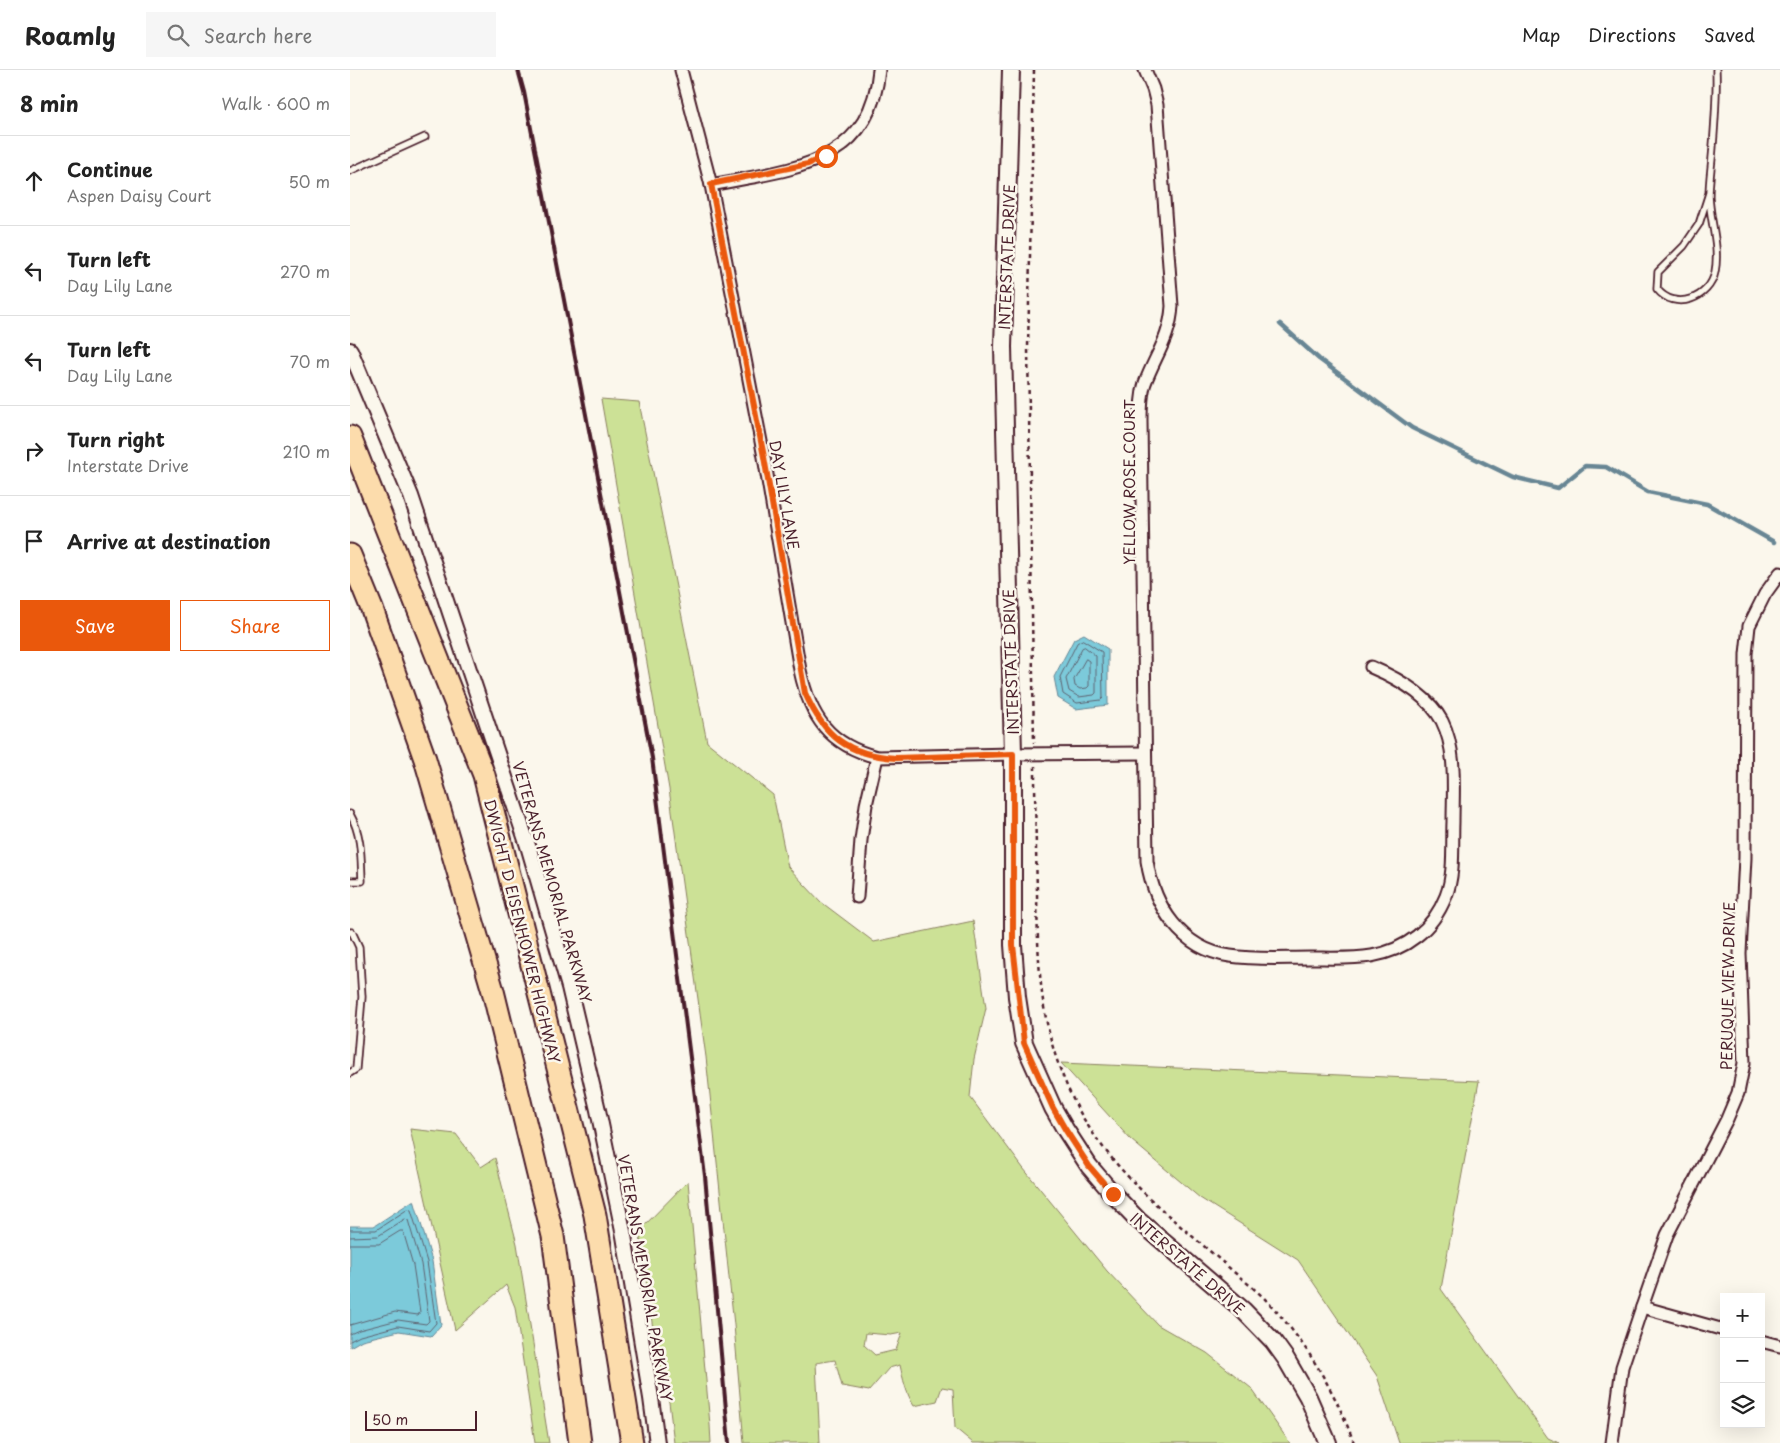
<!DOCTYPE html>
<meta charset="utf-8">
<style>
:root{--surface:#fff;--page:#f6f6f6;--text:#222;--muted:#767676;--line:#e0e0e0;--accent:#ea580c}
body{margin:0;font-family:"Playpen Sans",sans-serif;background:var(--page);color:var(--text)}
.controls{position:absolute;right:15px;bottom:15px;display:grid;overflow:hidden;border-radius:0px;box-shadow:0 5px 20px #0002}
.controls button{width:45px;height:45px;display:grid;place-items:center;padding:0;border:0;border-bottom:1px solid var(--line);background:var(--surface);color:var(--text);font:25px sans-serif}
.scale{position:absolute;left:15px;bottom:12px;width:112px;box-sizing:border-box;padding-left:5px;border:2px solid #4a1f2b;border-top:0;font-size:14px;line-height:18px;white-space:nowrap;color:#4a1f2b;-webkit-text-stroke:4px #fbf7ec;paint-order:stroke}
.stop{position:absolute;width:15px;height:15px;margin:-11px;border:4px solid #ea580c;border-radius:50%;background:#fff}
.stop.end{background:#ea580c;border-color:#fff;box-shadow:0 1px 5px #0008}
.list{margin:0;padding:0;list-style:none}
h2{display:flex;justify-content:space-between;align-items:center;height:65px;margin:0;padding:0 20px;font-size:21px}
h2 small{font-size:16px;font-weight:400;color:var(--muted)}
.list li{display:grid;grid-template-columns:32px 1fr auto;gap:15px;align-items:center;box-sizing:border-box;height:90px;padding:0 20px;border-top:1px solid var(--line)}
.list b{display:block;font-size:19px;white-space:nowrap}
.list p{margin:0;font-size:16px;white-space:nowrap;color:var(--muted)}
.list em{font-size:16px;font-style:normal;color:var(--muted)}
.actions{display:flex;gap:10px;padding:15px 20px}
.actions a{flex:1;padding:11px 0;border:1px solid var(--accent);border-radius:0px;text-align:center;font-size:18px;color:var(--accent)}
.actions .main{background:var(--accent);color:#fff}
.icon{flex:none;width:28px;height:28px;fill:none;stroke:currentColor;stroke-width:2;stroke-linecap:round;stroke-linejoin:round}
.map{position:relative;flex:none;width:1430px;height:1373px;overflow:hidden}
header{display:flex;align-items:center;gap:30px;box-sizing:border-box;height:70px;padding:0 25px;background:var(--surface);border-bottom:1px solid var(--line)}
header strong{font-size:24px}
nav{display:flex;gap:28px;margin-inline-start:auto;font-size:18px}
.search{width:350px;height:45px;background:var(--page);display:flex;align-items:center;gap:12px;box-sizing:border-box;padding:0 18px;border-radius:0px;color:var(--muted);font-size:19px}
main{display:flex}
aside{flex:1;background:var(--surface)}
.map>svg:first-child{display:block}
.green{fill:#cce196;stroke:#8b8060;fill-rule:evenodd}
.water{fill:#7ccada;stroke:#688694}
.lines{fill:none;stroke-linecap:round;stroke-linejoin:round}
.shore{stroke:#5e6371;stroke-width:1}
.stream{stroke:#688694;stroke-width:4.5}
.service-casing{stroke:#4a1f2b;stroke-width:9}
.minor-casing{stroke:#4a1f2b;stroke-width:15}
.tertiary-casing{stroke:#4a1f2b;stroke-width:18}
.secondary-casing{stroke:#4a1f2b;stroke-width:20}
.motorway-casing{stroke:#4a1f2b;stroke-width:25}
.path{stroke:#4a1f2b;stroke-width:2.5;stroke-dasharray:4 4;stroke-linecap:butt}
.service{stroke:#fbf7ec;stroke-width:5.5}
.minor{stroke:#fbf7ec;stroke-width:11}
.tertiary{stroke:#fbf7ec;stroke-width:14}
.secondary{stroke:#fbf7ec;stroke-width:16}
.motorway{stroke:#fcdcac;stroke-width:21}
.rail{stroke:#4a1f2b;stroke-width:4}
.route{stroke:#ea580c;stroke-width:6}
.labels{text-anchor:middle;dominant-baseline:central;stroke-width:5;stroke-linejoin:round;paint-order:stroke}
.street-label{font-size:15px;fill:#4a1f2b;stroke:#fbf7ec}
</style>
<header>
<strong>Roamly</strong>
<div class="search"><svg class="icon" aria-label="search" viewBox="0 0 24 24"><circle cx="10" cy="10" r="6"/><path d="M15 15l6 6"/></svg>Search here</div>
<nav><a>Map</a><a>Directions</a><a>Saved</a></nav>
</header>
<main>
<aside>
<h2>8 min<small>Walk · 600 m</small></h2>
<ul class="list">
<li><svg class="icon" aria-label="ahead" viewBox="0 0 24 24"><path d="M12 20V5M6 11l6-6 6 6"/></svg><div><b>Continue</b><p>Aspen Daisy Court</p></div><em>50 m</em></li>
<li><svg class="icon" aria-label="left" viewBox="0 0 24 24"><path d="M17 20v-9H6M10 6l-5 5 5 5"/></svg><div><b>Turn left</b><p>Day Lily Lane</p></div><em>270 m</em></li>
<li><svg class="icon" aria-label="left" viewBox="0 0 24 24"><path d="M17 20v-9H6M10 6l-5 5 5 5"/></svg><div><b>Turn left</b><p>Day Lily Lane</p></div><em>70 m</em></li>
<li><svg class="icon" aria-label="right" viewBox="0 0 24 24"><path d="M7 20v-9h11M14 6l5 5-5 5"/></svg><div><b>Turn right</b><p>Interstate Drive</p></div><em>210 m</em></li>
<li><svg class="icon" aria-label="arrive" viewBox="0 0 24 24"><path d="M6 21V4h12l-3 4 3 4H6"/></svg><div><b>Arrive at destination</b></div></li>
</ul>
<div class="actions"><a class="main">Save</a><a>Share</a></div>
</aside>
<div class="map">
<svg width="1430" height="1373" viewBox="0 0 1430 1373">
<rect width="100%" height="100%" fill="#fbf7ec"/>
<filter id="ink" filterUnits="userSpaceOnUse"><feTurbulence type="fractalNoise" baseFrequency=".02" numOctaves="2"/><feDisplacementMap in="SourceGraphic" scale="10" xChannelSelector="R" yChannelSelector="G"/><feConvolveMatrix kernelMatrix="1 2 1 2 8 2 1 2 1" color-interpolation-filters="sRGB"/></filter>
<g filter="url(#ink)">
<g class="green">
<path d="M 251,329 L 289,332 L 357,672 L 423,725 L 438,797 L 471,832 L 524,872 L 623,851 L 636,938 L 624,989 L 620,1027 L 673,1098 L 757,1201 L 808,1255 L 857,1283 L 901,1318 L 940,1373 L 623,1373 L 605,1358 L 603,1319 L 592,1317 L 587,1331 L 564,1336 C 556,1323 553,1309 550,1295 L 539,1298 L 519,1321 L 492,1316 L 485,1290 L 466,1293 L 470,1373 L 394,1373 L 384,1255 L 356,987 L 319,719 ZM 516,1263 L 541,1265 L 552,1263 L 546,1280 L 525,1285 L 514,1275 Z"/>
<path d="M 711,993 L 1129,1011 L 1091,1219 L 1198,1368 L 1209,1373 L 1049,1373 L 1027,1306 L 948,1190 L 850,1128 L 781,1070 Z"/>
<path d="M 60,1059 L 106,1064 L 131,1097 L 145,1088 L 167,1174 L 199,1373 L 185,1373 L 165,1237 L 156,1215 L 105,1260 Z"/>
<path d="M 338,1111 L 360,1355 L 361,1373 L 324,1373 L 319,1332 L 304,1266 L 289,1161 Z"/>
</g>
<g class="water">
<path d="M 734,564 L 758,579 L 758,635 L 726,639 L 708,628 L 704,607 L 724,569 Z"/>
<path d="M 64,1130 L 82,1191 L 91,1255 L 81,1266 L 49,1261 L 12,1270 L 0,1277 L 0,1156 L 24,1156 Z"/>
</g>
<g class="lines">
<g class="shore">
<path d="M 733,570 L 752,582 L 753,628 L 751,630 L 727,633 L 713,624 L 710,607 L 727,573 Z"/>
<path d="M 735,577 L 746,586 L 746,623 L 744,625 L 729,627 L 719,621 L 716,609 L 732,578 Z"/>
<path d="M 736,589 L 739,591 L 739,616 L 737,618 L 730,619 L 725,616 L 724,610 Z"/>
<path d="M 0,1160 L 26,1160 L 58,1139 L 61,1140 L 77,1192 L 86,1253 L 79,1261 L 48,1256 L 10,1266 L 0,1271"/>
<path d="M 0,1167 L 28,1166 L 55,1149 L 58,1150 L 71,1194 L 79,1251 L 76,1254 L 48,1250 L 9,1260 L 0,1264"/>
<path d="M 0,1174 L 29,1174 L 50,1161 L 53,1161 L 63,1195 L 70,1242 L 68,1245 L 45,1242 L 0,1255"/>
</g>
<path class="stream" d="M 930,254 L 969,289 L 1062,358 L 1163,407 L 1208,418 L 1235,396 L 1256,397 L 1298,422 L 1357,434 L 1424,472"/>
<defs>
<g id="service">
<path d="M 0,101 L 75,67"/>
<path d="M 1359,123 L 1349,154 L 1334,176 L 1308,202 L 1307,219 C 1325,242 1360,228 1365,202 C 1370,177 1360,151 1359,126 C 1359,110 1362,93 1363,76 C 1365,51 1367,25 1366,0"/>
<path d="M 0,744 C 12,765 11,788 12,811 L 0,811"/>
<path d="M 0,862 L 2,862 L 9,877 L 12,927 L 6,999 L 0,1003"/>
</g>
<g id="minor">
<path d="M 331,0 L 361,115 L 389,258 L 414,387 L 450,600 C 460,647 479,675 527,687 L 663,684 L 795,683"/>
<path d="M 795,0 L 803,19 L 807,35 L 822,236 C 820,268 806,284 795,313 C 791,325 791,338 791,351 L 797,791 C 804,836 831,879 880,886 C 906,890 933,888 959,888 C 999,888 1034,892 1067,866 C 1080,856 1090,841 1096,826 C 1105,803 1102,776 1103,752 C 1103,719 1107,681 1092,651 C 1078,625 1047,608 1021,597"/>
<path d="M 361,115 C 437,99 520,98 529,0"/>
<path d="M 507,827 L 511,770 L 516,735 L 527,687"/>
<path d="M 1292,1237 L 1374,1260"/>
<path d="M 1411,1271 L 1430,1276"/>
<path d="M 1262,1373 L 1272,1297 L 1292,1237 L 1317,1165 L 1377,1049 L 1388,1023 L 1394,993 L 1390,883 L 1395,788 L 1396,584 L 1399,556 L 1415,524 L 1430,503"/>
</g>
<path id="tertiary" d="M 0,280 L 61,426 L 179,779 L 219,917 L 248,1040 L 274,1166 L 301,1328 L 307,1373"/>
<path id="secondary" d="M 661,0 L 653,277 L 663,684 L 663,875 L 667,927 L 674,973 L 703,1038 L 715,1059 L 739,1096 L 763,1124 L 788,1150 L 893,1240 L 923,1271 L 936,1289 L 958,1327 L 978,1373"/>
<g id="motorway">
<path d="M 0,367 L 134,705 L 245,1145 L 282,1373"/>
<path d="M 0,485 L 22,539 L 75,689 L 143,921 L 203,1166 L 230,1373"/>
</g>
</defs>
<use href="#service" class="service-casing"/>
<use href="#minor" class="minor-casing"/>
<use href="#tertiary" class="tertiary-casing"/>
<use href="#secondary" class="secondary-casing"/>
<use href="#motorway" class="motorway-casing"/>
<g class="path">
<path d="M 684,0 L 678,278 L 684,673"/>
<path d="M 685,696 C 685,738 686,780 687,822 C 688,898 689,958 722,1027 C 756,1098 818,1145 876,1195 C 889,1207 903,1217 915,1229 C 954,1269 985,1320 1004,1373"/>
</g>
<use href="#service" class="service"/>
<use href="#minor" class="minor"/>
<use href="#tertiary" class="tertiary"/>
<use href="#secondary" class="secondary"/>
<use href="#motorway" class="motorway"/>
<path class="rail" d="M 168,0 L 174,22 L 302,688 L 355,1106 L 379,1373"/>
</g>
</g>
<g class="lines" filter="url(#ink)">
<path class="route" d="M 476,86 L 458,94 L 361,114 L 414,387 L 455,623 C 474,666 497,685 546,688 L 663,684 L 663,875 L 674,973 L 703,1038 L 715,1059 L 739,1096 L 763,1124"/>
</g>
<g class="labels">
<g class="street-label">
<text transform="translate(656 187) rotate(-88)">INTERSTATE DRIVE</text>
<text transform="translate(778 412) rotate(-90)">YELLOW ROSE COURT</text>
<text transform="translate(435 425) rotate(80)">DAY LILY LANE</text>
<text transform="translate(660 592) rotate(-92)">INTERSTATE DRIVE</text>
<text transform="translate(203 812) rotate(74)">VETERANS MEMORIAL PARKWAY</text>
<text transform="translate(173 861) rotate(76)">DWIGHT D EISENHOWER HIGHWAY</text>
<text transform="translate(1377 916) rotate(-89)">PERUQUE VIEW DRIVE</text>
<text transform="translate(838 1193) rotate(41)">INTERSTATE DRIVE</text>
<text transform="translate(296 1208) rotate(80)">VETERANS MEMORIAL PARKWAY</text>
</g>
</g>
</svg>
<div class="controls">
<button>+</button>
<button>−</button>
<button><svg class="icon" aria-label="layers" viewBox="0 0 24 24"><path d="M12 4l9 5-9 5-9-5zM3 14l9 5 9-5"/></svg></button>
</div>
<div class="scale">50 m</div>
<div class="stop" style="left:476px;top:86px"></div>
<div class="stop end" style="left:763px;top:1124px"></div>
</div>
</main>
